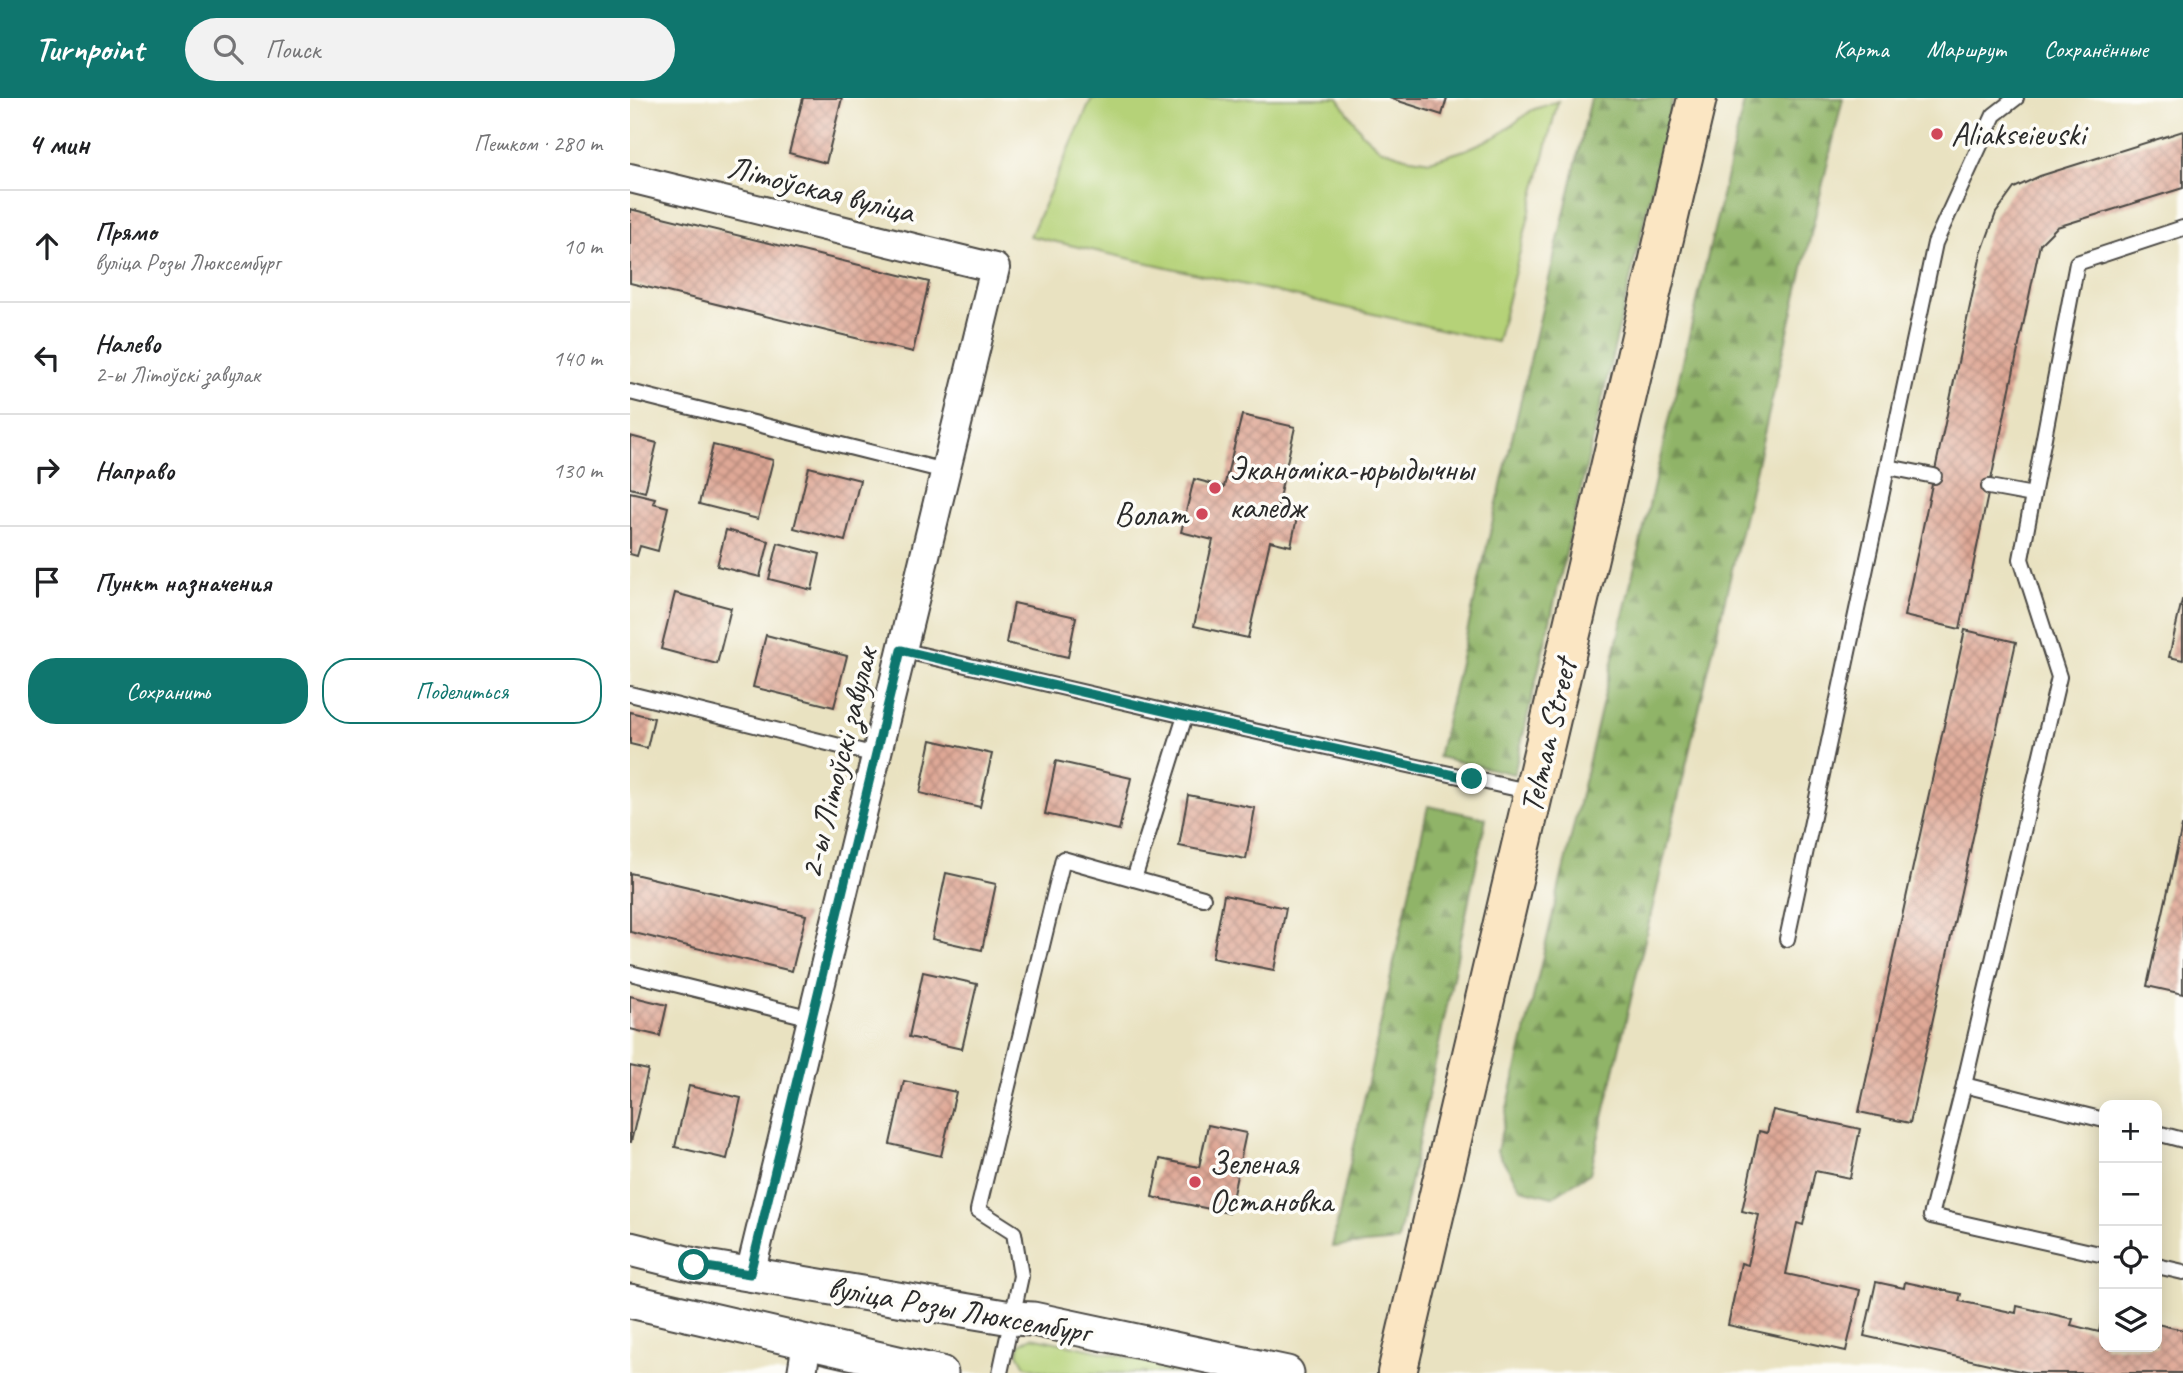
<!DOCTYPE html>
<html lang="ru">
<meta charset="utf-8">
<style>
:root{--surface:#fff;--page:#f2f2f2;--text:#202124;--muted:#757577;--line:#e0e0e0;--accent:#0f766e}
body{margin:0;font-family:Caveat,sans-serif;background:var(--page);color:var(--text)}
.controls{position:absolute;right:21px;bottom:21px;display:grid;overflow:hidden;border-radius:14px;box-shadow:0 4px 18px #0003}
.controls button{width:63px;height:63px;display:grid;place-items:center;padding:0;border:0;border-bottom:2px solid var(--line);background:var(--surface);color:var(--text);font:35px sans-serif}
.stop{position:absolute;width:21px;height:21px;margin:-16px;border:5px solid #0f766e;border-radius:50%;background:#fff}
.stop.end{background:#0f766e;border-color:#fff;box-shadow:0 2px 7px #0008}
.list{margin:0;padding:0;list-style:none}
h2{display:flex;justify-content:space-between;align-items:center;height:91px;margin:0;padding:0 28px;font-size:30px}
h2 small{font-size:23px;font-weight:400;color:var(--muted)}
.list li{display:grid;grid-template-columns:46px 1fr auto;gap:21px;align-items:center;box-sizing:border-box;height:112px;padding:0 28px;border-top:2px solid var(--line)}
.list b{display:block;font-size:26px;white-space:nowrap}
.list p{margin:0;font-size:23px;white-space:nowrap;color:var(--muted)}
.list em{font-size:23px;font-style:normal;color:var(--muted)}
.actions{display:flex;gap:14px;padding:21px 28px}
.actions a{flex:1;padding:16px 0;border:2px solid var(--accent);border-radius:28px;text-align:center;font-size:24px;color:var(--accent)}
.actions .main{background:var(--accent);color:#fff}
.icon{flex:none;width:38px;height:38px;fill:none;stroke:currentColor;stroke-width:2;stroke-linecap:round;stroke-linejoin:round}
.map{position:relative;flex:none;width:1553px;height:1275px;overflow:hidden}
header{display:flex;align-items:center;gap:42px;box-sizing:border-box;height:98px;padding:0 35px;background:var(--accent);color:#fff}
header strong{font-size:33px}
nav{display:flex;gap:38px;margin-inline-start:auto;font-size:24px}
.search{width:490px;height:63px;background:var(--page);display:flex;align-items:center;gap:18px;box-sizing:border-box;padding:0 24px;border-radius:38px;color:var(--muted);font-size:26px}
main{display:flex}
aside{flex:1;background:var(--surface)}
.map>svg:first-child{display:block}
.grass{fill:#b5d278;stroke:#707e52;stroke-width:2}
.forest{fill:url(#forest-firs);stroke:#5e704a;stroke-width:2}
.building{fill:url(#building-cross-hatch)}
.lines{fill:none;stroke-linecap:round;stroke-linejoin:round}
.service-casing{stroke:#484642;stroke-width:18}
.minor-casing{stroke:#484642;stroke-width:32}
.tertiary-casing{stroke:#484642;stroke-width:37}
.secondary-casing{stroke:#484642;stroke-width:42}
.service{stroke:#fff;stroke-width:14}
.minor{stroke:#fff;stroke-width:28}
.tertiary{stroke:#fff;stroke-width:33}
.secondary{stroke:#fbe6c3;stroke-width:38}
.route{stroke:#0f766e;stroke-width:9}
.poi-dot{fill:#d1495b;stroke:#fdfcf7;stroke-width:2.5}
.labels{text-anchor:middle;dominant-baseline:central;stroke-width:7;stroke-linejoin:round;paint-order:stroke}
.poi-label{font-size:33px;fill:#2b2b2b;stroke:#fdfcf7;text-anchor:start}
.street-label{font-size:33px;fill:#2b2b2b;stroke:#fdfcf7}
</style>
<header>
<strong>Turnpoint</strong>
<div class="search"><svg class="icon" aria-label="search" viewBox="0 0 24 24"><circle cx="10" cy="10" r="6"/><path d="M15 15l6 6"/></svg>Поиск</div>
<nav><a>Карта</a><a>Маршрут</a><a>Сохранённые</a></nav>
</header>
<main>
<aside>
<h2>4 мин<small>Пешком · 280 m</small></h2>
<ul class="list">
<li><svg class="icon" aria-label="ahead" viewBox="0 0 24 24"><path d="M12 20V5M6 11l6-6 6 6"/></svg><div><b>Прямо</b><p>вуліца Розы Люксембург</p></div><em>10 m</em></li>
<li><svg class="icon" aria-label="left" viewBox="0 0 24 24"><path d="M17 20v-9H6M10 6l-5 5 5 5"/></svg><div><b>Налево</b><p>2-ы Літоўскі завулак</p></div><em>140 m</em></li>
<li><svg class="icon" aria-label="right" viewBox="0 0 24 24"><path d="M7 20v-9h11M14 6l5 5-5 5"/></svg><div><b>Направо</b></div><em>130 m</em></li>
<li><svg class="icon" aria-label="arrive" viewBox="0 0 24 24"><path d="M6 21V4h12l-3 4 3 4H6"/></svg><div><b>Пункт назначения</b></div></li>
</ul>
<div class="actions"><a class="main">Сохранить</a><a>Поделиться</a></div>
</aside>
<div class="map">
<svg width="1553" height="1275" viewBox="0 0 1553 1275">
<defs>
<pattern id="forest-firs" width="22" height="20" patternUnits="userSpaceOnUse" patternTransform="scale(1.75)"><rect width="22" height="20" fill="#90b468"/><path d="M5 1l3.5 6h-7zM16 11l3.5 6h-7z" fill="#769356"/></pattern>
<pattern id="building-cross-hatch" width="8" height="8" patternUnits="userSpaceOnUse" patternTransform="scale(1.75)"><rect width="8" height="8" fill="#dfa896"/><path d="M0 0l8 8M0 8l8-8" fill="none" stroke="#b5897b"/></pattern>
</defs>
<rect width="100%" height="100%" fill="#fdfcf7"/>
<filter id="ink" filterUnits="userSpaceOnUse"><feTurbulence type="fractalNoise" baseFrequency=".0143" numOctaves="2"/><feDisplacementMap in="SourceGraphic" scale="14" xChannelSelector="R" yChannelSelector="G"/><feConvolveMatrix kernelMatrix="1 2 1 2 8 2 1 2 1" color-interpolation-filters="sRGB"/></filter>
<filter id="wash" filterUnits="userSpaceOnUse"><feTurbulence type="fractalNoise" baseFrequency=".00686" numOctaves="4" result="noise"/><feDisplacementMap in="SourceGraphic" scale="28" xChannelSelector="R" yChannelSelector="G"/><feGaussianBlur stdDeviation="1.57" result="paint"/><feColorMatrix in="noise" values="0 0 0 0 0 0 0 0 0 0 0 0 0 0 0 0 0 1.4 0 .05"/><feComposite in="paint" operator="in"/></filter>
<g filter="url(#wash)">
<rect width="100%" height="100%" fill="#e9e2c1"/>
<g class="grass">
<path d="M 462,0 L 708,0 L 733,36 L 749,50 L 775,59 L 800,63 L 835,52 L 869,37 L 902,12 L 928,3 L 867,244 L 400,138 Z"/>
<path d="M 402,1239 L 570,1275 L 422,1275 L 395,1268 L 388,1255 L 390,1246 Z"/>
</g>
<g class="forest">
<path d="M 961,0 L 1043,0 L 884,676 L 808,659 Z"/>
<path d="M 1115,0 L 1213,0 L 960,1075 L 922,1099 L 891,1091 L 867,1053 Z"/>
<path d="M 798,708 L 856,720 L 768,1143 L 702,1149 Z"/>
</g>
<g id="blocks">
<g class="building">
<path d="M 173,0 L 212,0 L 196,65 L 159,55 Z"/>
<path d="M 759,0 L 817,0 L 812,17 Z"/>
<path d="M 1553,33 L 1553,90 L 1427,129 L 1410,146 L 1330,531 L 1274,518 L 1351,156 L 1366,115 L 1384,90 L 1410,78 Z"/>
<path d="M 0,111 L 299,184 L 283,254 L 0,185 Z"/>
<path d="M 612,317 L 665,329 L 647,409 L 668,415 L 661,448 L 640,443 L 618,540 L 564,528 L 583,442 L 551,434 L 564,381 L 594,389 Z"/>
<path d="M 0,338 L 27,345 L 15,394 L 0,390 Z"/>
<path d="M 83,347 L 143,362 L 128,421 L 69,406 Z"/>
<path d="M 179,369 L 230,382 L 215,443 L 164,430 Z"/>
<path d="M 0,394 L 25,400 L 23,405 L 38,409 L 28,453 L 10,448 L 7,458 L 0,456 Z"/>
<path d="M 96,432 L 139,443 L 130,479 L 87,468 Z"/>
<path d="M 148,445 L 190,456 L 182,492 L 139,481 Z"/>
<path d="M 45,495 L 101,510 L 87,566 L 31,551 Z"/>
<path d="M 1552,502 L 1553,502 L 1553,562 L 1539,559 Z"/>
<path d="M 384,505 L 446,519 L 438,559 L 376,545 Z"/>
<path d="M 1335,532 L 1386,544 L 1280,1025 L 1229,1014 Z"/>
<path d="M 136,537 L 217,558 L 204,609 L 123,589 Z"/>
<path d="M 0,614 L 24,620 L 17,650 L 0,646 Z"/>
<path d="M 301,642 L 362,656 L 350,709 L 290,695 Z"/>
<path d="M 426,663 L 501,680 L 489,732 L 415,716 Z"/>
<path d="M 558,697 L 625,710 L 616,761 L 549,748 Z"/>
<path d="M 1552,728 L 1553,728 L 1553,896 L 1517,888 Z"/>
<path d="M 0,775 L 176,817 L 162,873 L 0,834 Z"/>
<path d="M 316,775 L 366,786 L 352,852 L 302,841 Z"/>
<path d="M 594,797 L 656,810 L 644,872 L 582,860 Z"/>
<path d="M 293,874 L 347,886 L 332,951 L 279,939 Z"/>
<path d="M 0,898 L 37,907 L 30,938 L 0,931 Z"/>
<path d="M 0,968 L 18,972 L 1,1044 L 0,1044 Z"/>
<path d="M 274,983 L 326,994 L 311,1058 L 260,1046 Z"/>
<path d="M 59,988 L 111,1000 L 97,1061 L 45,1049 Z"/>
<path d="M 1143,1012 L 1230,1031 L 1220,1080 L 1185,1073 L 1173,1127 L 1167,1125 L 1156,1176 L 1230,1192 L 1216,1253 L 1098,1227 L 1111,1165 L 1118,1167 L 1129,1117 L 1112,1113 L 1129,1033 L 1137,1035 Z"/>
<path d="M 578,1027 L 616,1035 L 599,1115 L 522,1099 L 530,1061 L 569,1069 Z"/>
<path d="M 1246,1184 L 1274,1190 L 1275,1184 L 1331,1196 L 1329,1203 L 1386,1215 L 1387,1208 L 1443,1221 L 1441,1227 L 1469,1234 L 1472,1221 L 1474,1221 L 1474,1249 L 1527,1249 L 1527,1226 L 1553,1232 L 1553,1275 L 1399,1275 L 1234,1238 Z"/>
</g>
</g>
</g>
<g filter="url(#ink)">
<use href="#blocks" fill-opacity="0" stroke="#484642" stroke-width="2"/>
<g class="lines">
<defs>
<g id="service">
<path d="M 0,294 L 315,373"/>
<path d="M 1258,369 L 1304,378"/>
<path d="M 1359,389 L 1403,397"/>
<path d="M 271,552 L 555,618 L 504,781 L 433,761 L 348,1112 L 384,1135 L 391,1178 L 370,1275"/>
<path d="M 0,596 L 246,657"/>
<path d="M 555,618 L 902,694"/>
<path d="M 504,781 L 573,800"/>
<path d="M 1157,841 L 1305,145 L 1364,17 L 1386,0"/>
<path d="M 0,875 L 182,920"/>
<path d="M 1334,987 L 1474,1022"/>
<path d="M 1527,1035 L 1553,1042"/>
<path d="M 1474,1157 L 1301,1118 L 1334,987 L 1429,579 L 1391,461 L 1447,165 L 1553,130"/>
<path d="M 1527,1168 L 1553,1174"/>
</g>
<g id="minor">
<path d="M 0,80 L 365,170 L 120,1176"/>
<path d="M 172,1275 L 177,1244"/>
</g>
<g id="tertiary">
<path d="M 0,1151 L 64,1167 L 381,1220 L 403,1221 L 657,1275"/>
<path d="M 0,1203 L 311,1275"/>
</g>
<path id="secondary" d="M 767,1275 L 1067,0"/>
</defs>
<use href="#service" class="service-casing"/>
<use href="#minor" class="minor-casing"/>
<use href="#tertiary" class="tertiary-casing"/>
<use href="#secondary" class="secondary-casing"/>
<use href="#service" class="service"/>
<use href="#minor" class="minor"/>
<use href="#tertiary" class="tertiary"/>
<use href="#secondary" class="secondary"/>
</g>
</g>
<g class="lines" filter="url(#ink)">
<path class="route" d="M 64,1167 L 120,1176 L 271,552 L 555,618 L 842,681"/>
</g>
<g class="poi-dot">
<circle cx="1307" cy="36" r="7"/>
<circle cx="585" cy="390" r="7"/>
<circle cx="572" cy="416" r="7"/>
<circle cx="565" cy="1084" r="7"/>
</g>
<g class="labels">
<g class="poi-label">
<text x="1321" y="36">Aliakseieuski</text>
<text x="599" y="371">Эканоміка-юрыдычны<tspan x="599" dy="38">каледж</tspan></text>
<text x="558" y="416" text-anchor="end">Волат</text>
<text x="579" y="1065">Зеленая<tspan x="579" dy="38">Остановка</tspan></text>
</g>
<g class="street-label">
<text transform="translate(191 91) rotate(14)">Літоўская вуліца</text>
<text transform="translate(918 638) rotate(-77)">Telman Street</text>
<text transform="translate(208 665) rotate(-76)">2-ы Літоўскі завулак</text>
<text transform="translate(329 1211) rotate(10)">вуліца Розы Люксембург</text>
</g>
</g>
</svg>
<div class="controls">
<button>+</button>
<button>−</button>
<button><svg class="icon" aria-label="locate" viewBox="0 0 24 24"><circle cx="12" cy="12" r="6"/><path d="M12 2v4M12 18v4M2 12h4M18 12h4"/></svg></button>
<button><svg class="icon" aria-label="layers" viewBox="0 0 24 24"><path d="M12 4l9 5-9 5-9-5zM3 14l9 5 9-5"/></svg></button>
</div>
<div class="stop" style="left:64px;top:1167px"></div>
<div class="stop end" style="left:842px;top:681px"></div>
</div>
</main>
